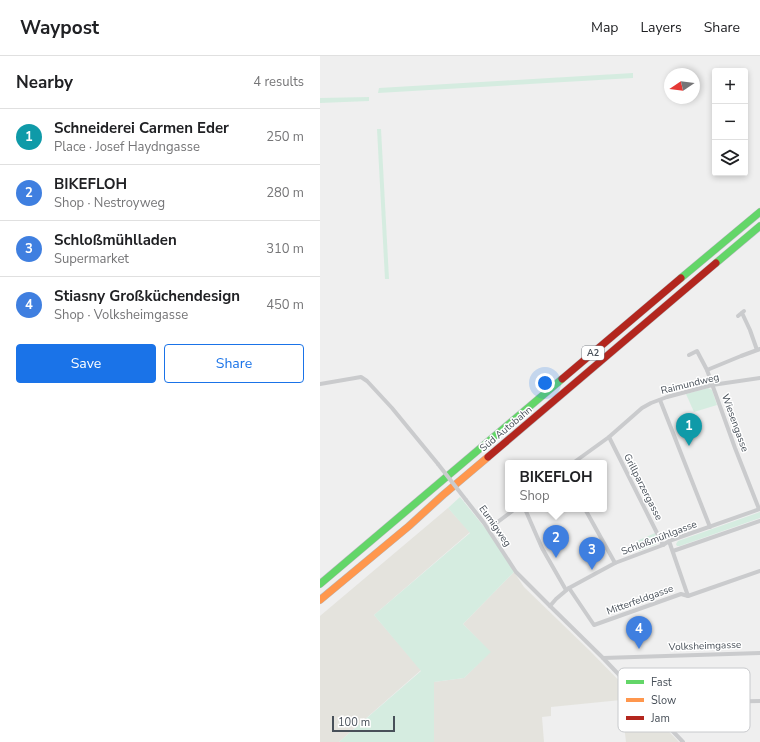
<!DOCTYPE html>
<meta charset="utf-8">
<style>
:root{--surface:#fff;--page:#f6f6f6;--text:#202124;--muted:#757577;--line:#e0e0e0;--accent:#1a73e8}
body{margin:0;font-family:"Nunito Sans",sans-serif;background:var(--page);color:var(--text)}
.controls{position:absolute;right:12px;top:12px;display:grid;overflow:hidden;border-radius:4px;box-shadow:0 2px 6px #0003}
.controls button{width:36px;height:36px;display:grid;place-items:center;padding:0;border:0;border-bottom:1px solid var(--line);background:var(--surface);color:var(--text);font:20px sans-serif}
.compass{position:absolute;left:344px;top:12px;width:36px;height:36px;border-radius:50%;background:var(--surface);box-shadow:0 2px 6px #0003;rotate:257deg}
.scale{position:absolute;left:12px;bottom:10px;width:63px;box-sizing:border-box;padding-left:4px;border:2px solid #485059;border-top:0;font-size:11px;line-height:14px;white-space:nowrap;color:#485059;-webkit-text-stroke:3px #fff;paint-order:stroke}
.you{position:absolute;left:225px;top:327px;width:14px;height:14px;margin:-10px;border:3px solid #fff;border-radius:50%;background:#1a73e8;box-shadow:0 0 0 6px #1a73e833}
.badge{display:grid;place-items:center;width:26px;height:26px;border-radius:50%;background:var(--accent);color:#fff;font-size:13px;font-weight:700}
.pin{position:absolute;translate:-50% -33px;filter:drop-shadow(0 1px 2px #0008)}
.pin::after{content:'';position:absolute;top:21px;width:14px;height:12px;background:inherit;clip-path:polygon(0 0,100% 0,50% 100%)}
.popup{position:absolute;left:185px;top:404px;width:102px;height:52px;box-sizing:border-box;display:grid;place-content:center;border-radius:4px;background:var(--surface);filter:drop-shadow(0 1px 3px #0005);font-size:13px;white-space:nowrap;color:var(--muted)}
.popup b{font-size:15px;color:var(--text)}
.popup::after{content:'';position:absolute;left:50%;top:100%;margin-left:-8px;border:8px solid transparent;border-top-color:var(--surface)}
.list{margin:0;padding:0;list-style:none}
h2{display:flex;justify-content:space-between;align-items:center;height:52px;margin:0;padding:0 16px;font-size:17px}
h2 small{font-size:13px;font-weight:400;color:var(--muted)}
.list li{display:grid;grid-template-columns:26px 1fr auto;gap:12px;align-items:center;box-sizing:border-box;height:56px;padding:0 16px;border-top:1px solid var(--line)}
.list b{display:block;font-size:15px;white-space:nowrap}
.list p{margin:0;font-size:13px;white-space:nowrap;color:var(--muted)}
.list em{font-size:13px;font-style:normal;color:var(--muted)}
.actions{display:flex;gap:8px;padding:12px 16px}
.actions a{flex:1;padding:9px 0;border:1px solid var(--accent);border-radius:4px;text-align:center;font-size:14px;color:var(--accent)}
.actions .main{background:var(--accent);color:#fff}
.icon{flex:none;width:22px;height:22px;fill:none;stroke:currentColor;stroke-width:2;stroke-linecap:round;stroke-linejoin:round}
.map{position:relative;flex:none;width:440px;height:686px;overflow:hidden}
header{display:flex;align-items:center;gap:24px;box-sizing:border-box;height:56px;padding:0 20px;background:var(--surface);border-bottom:1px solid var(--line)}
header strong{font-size:19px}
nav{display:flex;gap:22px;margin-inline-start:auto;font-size:14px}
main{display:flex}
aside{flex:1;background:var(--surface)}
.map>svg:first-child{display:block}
.commercial{fill:#e4e3dd}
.green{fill:#d5ece0}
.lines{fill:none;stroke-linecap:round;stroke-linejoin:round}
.fast-casing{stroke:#b5b8be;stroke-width:8}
.slow-casing{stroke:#b5b8be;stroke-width:8}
.jam-casing{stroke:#b5b8be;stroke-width:8}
.street{stroke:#cacbcd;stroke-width:4}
.fast{stroke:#63d668;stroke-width:7}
.slow{stroke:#ff974d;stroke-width:7}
.jam{stroke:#b3261e;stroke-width:7}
.street-bridge{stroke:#cacbcd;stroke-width:4}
.labels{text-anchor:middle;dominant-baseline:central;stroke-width:3;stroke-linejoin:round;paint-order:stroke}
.shield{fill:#fff;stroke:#7f848b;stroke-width:1}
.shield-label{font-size:9px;font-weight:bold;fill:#485059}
.street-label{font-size:10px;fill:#485059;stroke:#fff}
.key{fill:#fff;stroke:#c8cacd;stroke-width:1}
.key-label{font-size:11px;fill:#485059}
</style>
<header>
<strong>Waypost</strong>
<nav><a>Map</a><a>Layers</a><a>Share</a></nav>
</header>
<main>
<aside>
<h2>Nearby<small>4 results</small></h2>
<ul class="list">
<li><span class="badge" style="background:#0f9aa8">1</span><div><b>Schneiderei Carmen Eder</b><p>Place · Josef Haydngasse</p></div><em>250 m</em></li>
<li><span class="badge" style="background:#3f7fe0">2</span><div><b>BIKEFLOH</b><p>Shop · Nestroyweg</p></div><em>280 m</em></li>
<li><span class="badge" style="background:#3f7fe0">3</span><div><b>Schloßmühlladen</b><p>Supermarket</p></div><em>310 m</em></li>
<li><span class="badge" style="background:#3f7fe0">4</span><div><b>Stiasny Großküchendesign</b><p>Shop · Volksheimgasse</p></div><em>450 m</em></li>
</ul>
<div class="actions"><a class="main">Save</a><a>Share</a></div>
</aside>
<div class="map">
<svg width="440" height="686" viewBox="0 0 440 686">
<rect width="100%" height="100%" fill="#efefef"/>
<g class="commercial">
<path d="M 128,452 L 150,476 L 54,559 L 101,614 L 19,686 L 0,686 L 0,560 Z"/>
<path d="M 194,516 L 204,531 L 270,595 L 359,686 L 306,686 L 301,644 L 231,651 L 231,660 L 222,661 L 224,686 L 114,686 L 114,626 L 144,622 L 170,596 L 143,568 Z"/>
</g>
<g class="green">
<path d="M 313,17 L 313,22 L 58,37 L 59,32 Z"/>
<path d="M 49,41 L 49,45 L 0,47 L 0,42 Z"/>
<path d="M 57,73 L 61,73 L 69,223 L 65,223 Z"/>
<path d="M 388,332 L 392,334 L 397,349 L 374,356 L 366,338 Z"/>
<path d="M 140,441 L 174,483 L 194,516 L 143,568 L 171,596 L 144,622 L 114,626 L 114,686 L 19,686 L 101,615 L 54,559 L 150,477 L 128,452 Z"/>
<path d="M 440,456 L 440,462 L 360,490 L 357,490 L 356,488 L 358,485 Z"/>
<path d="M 335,477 L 338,484 L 337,488 L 319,495 L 315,486 Z"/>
</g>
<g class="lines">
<defs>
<g id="fast">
<path d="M 396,207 L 440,170"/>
<path d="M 361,222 L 440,156"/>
<path d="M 0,528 L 242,323"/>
</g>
<path id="slow" d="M 0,544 L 89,470 L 123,439 L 168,401"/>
<g id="jam">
<path d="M 242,323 L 361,222"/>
<path d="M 168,401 L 396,207"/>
</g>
</defs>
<use href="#fast" class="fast-casing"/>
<use href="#slow" class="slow-casing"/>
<use href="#jam" class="jam-casing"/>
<g class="street">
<path d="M 422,257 L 430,274 L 437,294"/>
<path d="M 418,260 L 424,255"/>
<path d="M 369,299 L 377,295 L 387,314 L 415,392 L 439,453"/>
<path d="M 387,314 L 421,300 L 440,293"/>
<path d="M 0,328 L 41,321 L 47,325 L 72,352 L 118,408"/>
<path d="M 340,344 L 390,471"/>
<path d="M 289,381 L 343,489"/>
<path d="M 253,407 L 289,381 L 322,352 L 331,347 L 347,341 L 392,329 L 440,322"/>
<path d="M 146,444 L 164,467 L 196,516 L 230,550 L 283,602 L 363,686"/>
<path d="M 205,453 L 222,492 L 246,534"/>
<path d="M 265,453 L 295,507"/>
<path d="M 175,468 L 195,453"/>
<path d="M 349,485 L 368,540"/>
<path d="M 353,495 L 440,465"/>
<path d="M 249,532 L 274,569 L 361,538 L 368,540 L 440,515"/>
<path d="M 230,550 L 236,543 L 249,532 L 295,507 L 343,489 L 349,485 L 440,453"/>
<path d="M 283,602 L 440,597"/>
<path d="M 332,652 L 337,649 L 388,646 L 440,645"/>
</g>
<use href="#fast" class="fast"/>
<use href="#slow" class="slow"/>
<use href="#jam" class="jam"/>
<path class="street-bridge" d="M 118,408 L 146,444"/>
</g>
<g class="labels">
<rect class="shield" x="262" y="290" width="22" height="14" rx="3"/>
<g class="shield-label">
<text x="273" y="297">A2</text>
</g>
<g class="street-label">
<text transform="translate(370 328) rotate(-14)">Raimundweg</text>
<text transform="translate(415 367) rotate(70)">Wiesengasse</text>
<text transform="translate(186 373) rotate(-40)">Süd Autobahn</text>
<text transform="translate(323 431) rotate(63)">Grillparzergasse</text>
<text transform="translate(175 470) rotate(55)">Eumigweg</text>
<text transform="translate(339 482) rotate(-21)">Schloßmühlgasse</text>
<text transform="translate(320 544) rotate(-20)">Mitterfeldgasse</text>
<text transform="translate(385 590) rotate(-2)">Volksheimgasse</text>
</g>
</g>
<rect x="298" y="612" width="132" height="64" rx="6" class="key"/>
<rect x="306" y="624" width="18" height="4" fill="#63d668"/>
<rect x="306" y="642" width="18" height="4" fill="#ff974d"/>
<rect x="306" y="660" width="18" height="4" fill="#b3261e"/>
<g class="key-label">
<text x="331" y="630">Fast</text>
<text x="331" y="648">Slow</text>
<text x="331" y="666">Jam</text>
</g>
</svg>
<div class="controls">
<button>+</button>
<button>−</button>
<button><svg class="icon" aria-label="layers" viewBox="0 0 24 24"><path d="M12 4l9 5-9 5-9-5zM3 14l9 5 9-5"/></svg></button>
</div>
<svg class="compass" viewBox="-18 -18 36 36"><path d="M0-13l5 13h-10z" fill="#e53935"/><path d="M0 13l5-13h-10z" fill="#757577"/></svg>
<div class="scale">100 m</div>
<div class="you"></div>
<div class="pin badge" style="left:369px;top:390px;background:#0f9aa8">1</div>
<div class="pin badge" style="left:236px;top:502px;background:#3f7fe0">2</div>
<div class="popup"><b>BIKEFLOH</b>Shop</div>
<div class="pin badge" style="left:272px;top:514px;background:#3f7fe0">3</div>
<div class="pin badge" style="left:319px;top:593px;background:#3f7fe0">4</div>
</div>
</main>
